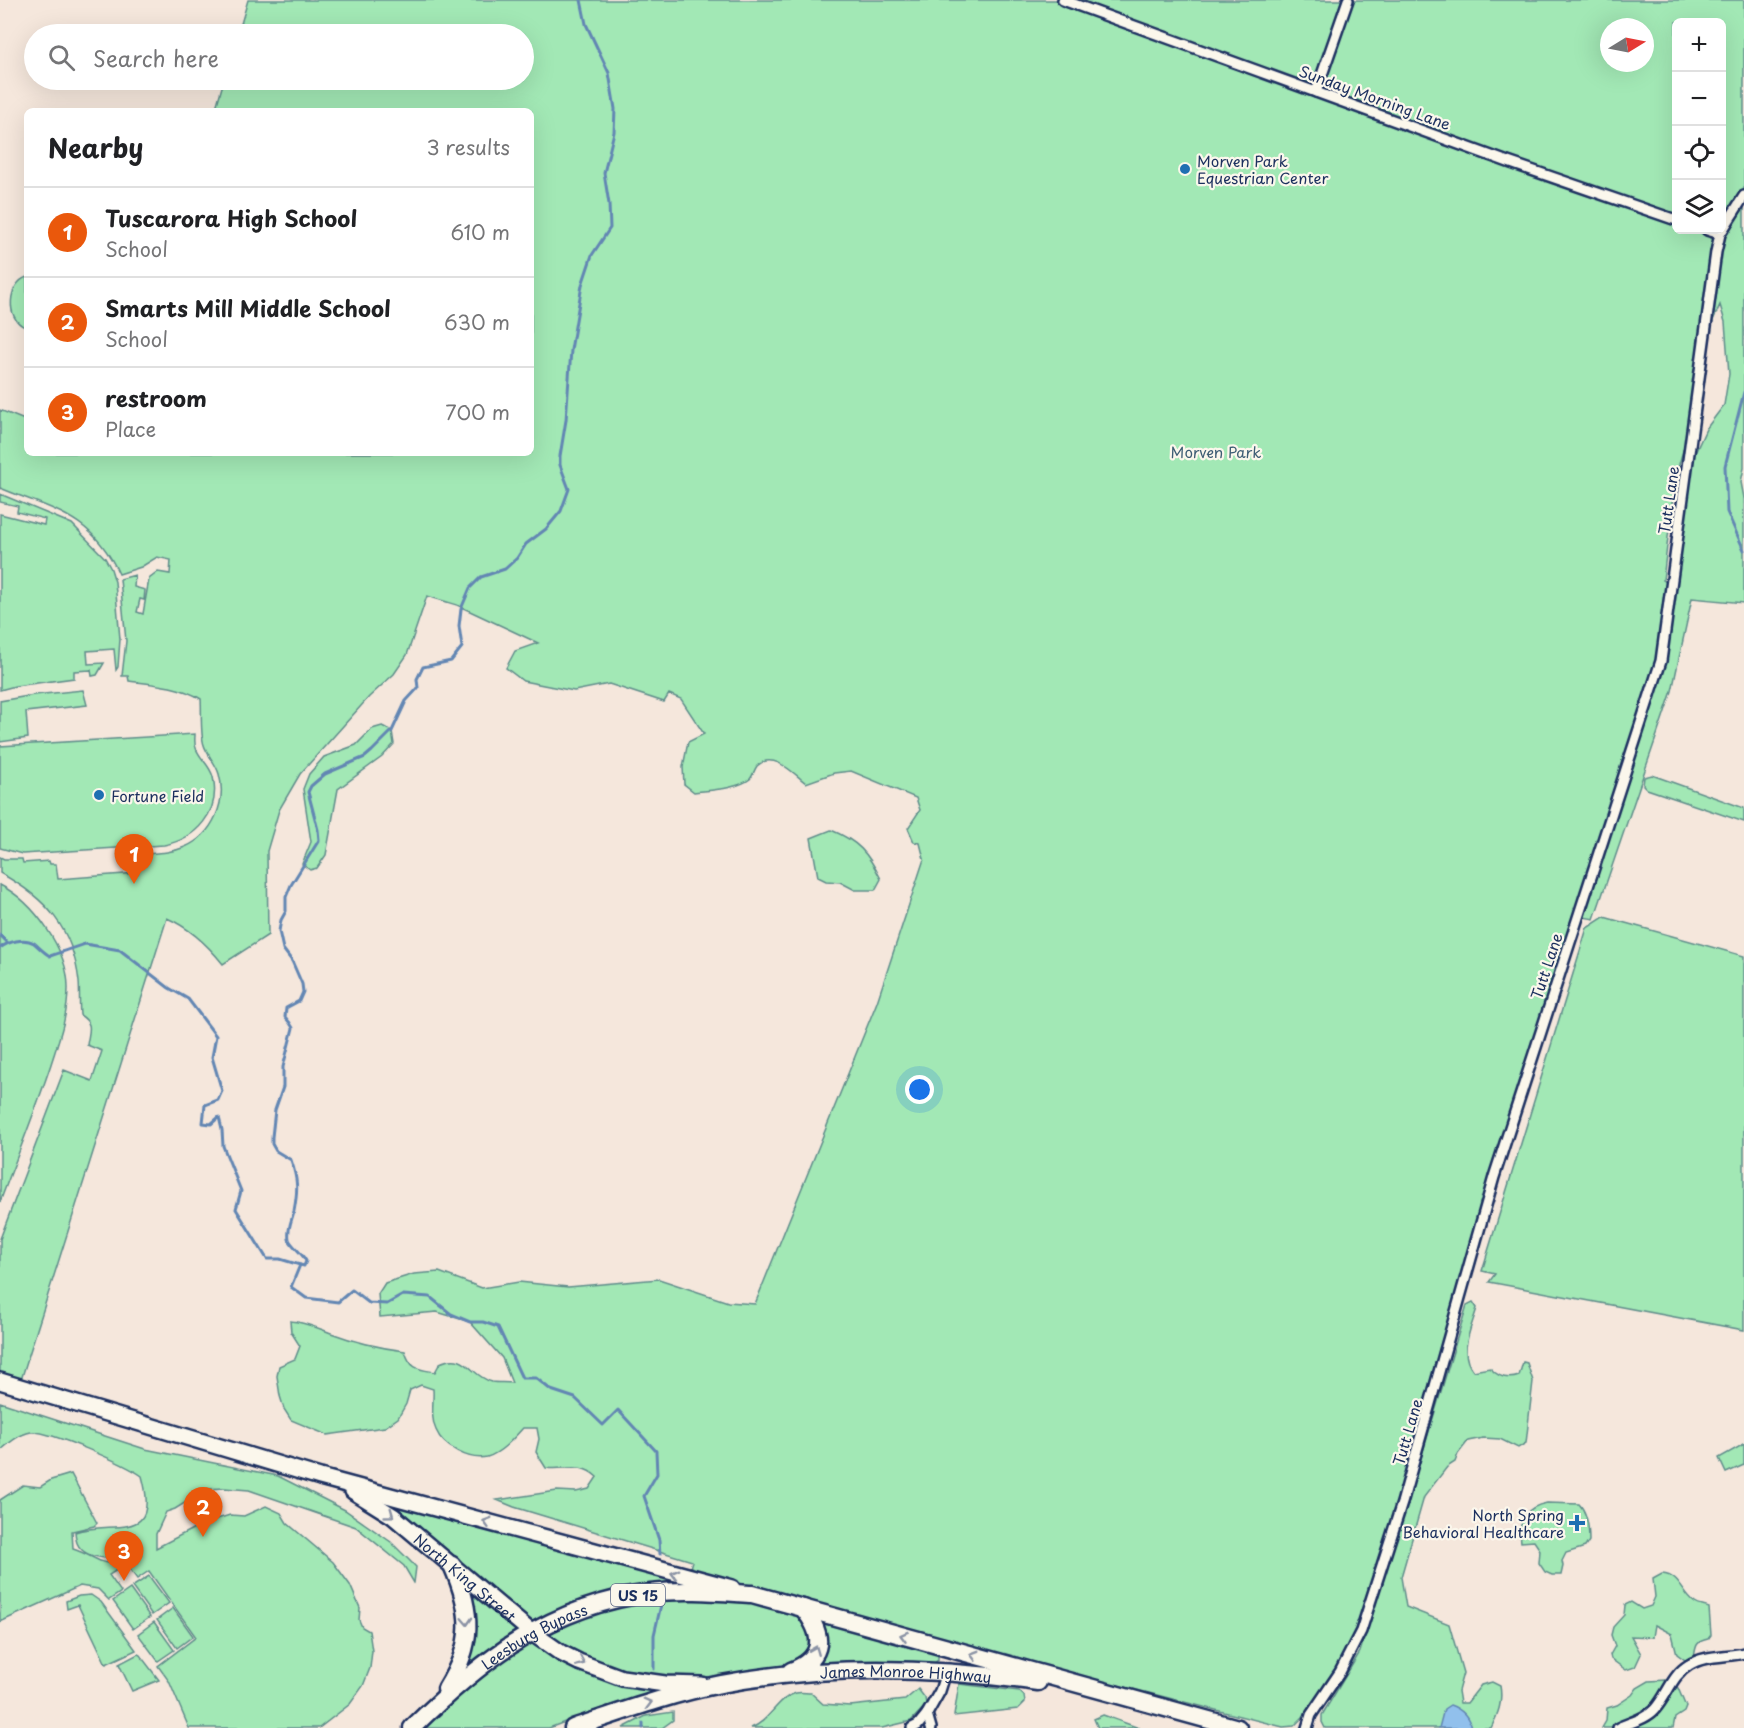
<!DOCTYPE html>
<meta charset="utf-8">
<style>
:root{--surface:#fff;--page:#f2f2f2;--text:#202124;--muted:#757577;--line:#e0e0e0;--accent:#ea580c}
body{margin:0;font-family:"Playpen Sans",sans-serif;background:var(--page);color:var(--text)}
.controls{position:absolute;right:18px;top:18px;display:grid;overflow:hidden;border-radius:9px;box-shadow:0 6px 24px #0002}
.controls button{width:54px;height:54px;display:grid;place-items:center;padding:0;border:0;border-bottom:2px solid var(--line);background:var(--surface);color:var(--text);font:30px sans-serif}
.compass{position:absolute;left:1600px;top:18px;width:54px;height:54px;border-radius:50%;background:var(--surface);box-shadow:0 6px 24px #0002;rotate:80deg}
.you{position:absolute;left:920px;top:1090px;width:21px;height:21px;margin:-15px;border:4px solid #fff;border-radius:50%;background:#1a73e8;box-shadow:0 0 0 9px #1a73e833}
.badge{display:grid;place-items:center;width:39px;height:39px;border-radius:50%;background:var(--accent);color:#fff;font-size:20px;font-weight:700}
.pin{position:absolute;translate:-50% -50px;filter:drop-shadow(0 2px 3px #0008)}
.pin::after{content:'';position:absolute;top:32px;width:21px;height:18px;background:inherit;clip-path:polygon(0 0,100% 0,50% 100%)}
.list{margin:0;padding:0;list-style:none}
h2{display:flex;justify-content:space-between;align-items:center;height:78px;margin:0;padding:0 24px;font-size:26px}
h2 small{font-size:20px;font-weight:400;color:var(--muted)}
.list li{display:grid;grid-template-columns:39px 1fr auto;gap:18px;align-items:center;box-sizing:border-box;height:90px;padding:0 24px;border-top:2px solid var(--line)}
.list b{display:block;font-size:22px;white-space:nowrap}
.list p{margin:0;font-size:20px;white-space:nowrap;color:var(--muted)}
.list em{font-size:20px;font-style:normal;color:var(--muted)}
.icon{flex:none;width:33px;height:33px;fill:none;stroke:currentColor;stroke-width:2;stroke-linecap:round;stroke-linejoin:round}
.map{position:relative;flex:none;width:1744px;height:1728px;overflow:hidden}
.search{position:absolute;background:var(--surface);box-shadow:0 6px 24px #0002;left:24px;top:24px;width:510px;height:66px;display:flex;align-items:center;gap:15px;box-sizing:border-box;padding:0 21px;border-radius:33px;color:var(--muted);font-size:22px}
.panel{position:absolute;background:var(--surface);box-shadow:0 6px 24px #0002;left:24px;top:108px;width:510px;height:348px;border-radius:9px}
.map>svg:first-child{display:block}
.green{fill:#a2e8b5;stroke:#5e8c8a;stroke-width:1.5;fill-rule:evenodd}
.water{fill:#91c0ec;stroke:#6286b3;stroke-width:1.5}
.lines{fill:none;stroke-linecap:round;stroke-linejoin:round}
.stream{stroke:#6286b3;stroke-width:3}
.street-casing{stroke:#1b2f5e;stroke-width:14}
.primary-casing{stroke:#1b2f5e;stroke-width:20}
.highway-casing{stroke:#1b2f5e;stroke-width:21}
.street{stroke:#fbf7ec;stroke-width:9}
.primary{stroke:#fbf7ec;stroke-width:15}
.highway{stroke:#fbf7ec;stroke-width:16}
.oneway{stroke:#8b93a5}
.poi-dot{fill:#1f6fb2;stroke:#fbf7ec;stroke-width:2}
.labels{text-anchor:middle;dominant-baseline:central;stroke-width:4.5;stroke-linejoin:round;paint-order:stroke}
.shield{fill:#fbf7ec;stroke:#5e6b89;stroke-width:1.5}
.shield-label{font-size:14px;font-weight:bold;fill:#1b2f5e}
.street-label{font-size:15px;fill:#1b2f5e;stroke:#fbf7ec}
.poi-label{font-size:15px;fill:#1b2f5e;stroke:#fbf7ec;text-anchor:start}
.park-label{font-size:15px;fill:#3d5d74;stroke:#fbf7ec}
</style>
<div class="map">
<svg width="1744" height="1728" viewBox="0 0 1744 1728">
<rect width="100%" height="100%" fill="#f5e7dc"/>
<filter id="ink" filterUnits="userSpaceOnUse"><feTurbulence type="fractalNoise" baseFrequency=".0167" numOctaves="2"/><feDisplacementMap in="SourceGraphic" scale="12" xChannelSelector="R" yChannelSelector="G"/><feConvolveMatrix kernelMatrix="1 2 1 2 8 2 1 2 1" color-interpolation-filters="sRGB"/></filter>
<g filter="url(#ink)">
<g class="green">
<path d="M 248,0 L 1744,0 L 1744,468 L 1741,482 L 1744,498 L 1744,603 L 1692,598 L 1672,691 L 1594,919 L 1573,915 L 1558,979 L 1362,1634 L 1303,1717 L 1294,1726 L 1283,1727 L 1023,1661 L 689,1571 L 692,1561 L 514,1507 L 497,1500 L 557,1491 L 576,1492 L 589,1489 L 597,1477 C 580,1461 566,1471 546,1468 L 536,1452 L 539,1439 L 537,1428 L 523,1428 C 514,1438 501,1453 487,1457 C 469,1461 443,1447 436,1430 C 430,1418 434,1402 433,1389 L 421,1385 L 410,1390 L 406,1404 L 398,1418 L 385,1427 L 327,1435 L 291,1420 L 284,1409 L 280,1396 L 277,1376 L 279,1366 L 295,1359 L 300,1346 L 291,1332 L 290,1321 C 305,1322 317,1328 331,1333 C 355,1342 380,1348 405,1351 C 410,1369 418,1369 435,1372 L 440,1363 C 467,1351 470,1376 492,1382 C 498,1383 506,1382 512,1383 L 502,1358 L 470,1322 L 437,1312 L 380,1317 L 378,1294 L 385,1283 L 414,1274 L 439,1272 L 482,1288 L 519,1282 L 568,1287 L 659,1279 L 728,1302 L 755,1304 L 877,1002 L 924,859 L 920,843 L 914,842 L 908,828 L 920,810 L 916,798 L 851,771 L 834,773 L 806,783 C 794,774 773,750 757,766 C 754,770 753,776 750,779 C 738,789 709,790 694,792 L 684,784 L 683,767 L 688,742 L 704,734 L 681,699 L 669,694 L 664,702 L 609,684 L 574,691 L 523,681 L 506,668 L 515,651 L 538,643 L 457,605 L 427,596 L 407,655 L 394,674 L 369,697 L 300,774 L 279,810 L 267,851 L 268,935 L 223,964 C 207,944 190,928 167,918 L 21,1380 L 0,1373 L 0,1239 L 64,1070 L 92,1081 L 102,1051 L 87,1045 C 89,1030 94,1024 80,1015 C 79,1004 80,993 79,982 C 73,928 46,898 0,873 L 0,857 L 4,859 L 22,859 L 23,863 L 49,861 L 50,864 L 56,864 L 58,879 L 138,873 L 137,857 L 144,857 L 143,854 C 158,853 171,853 185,847 C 213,835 227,802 219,774 C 216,763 207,755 204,745 C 200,734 202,711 201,699 C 180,686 153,684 129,681 L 128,676 L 122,676 L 126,641 L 120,579 L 135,575 L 134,587 L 145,590 L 144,600 L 140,599 L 137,612 L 143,614 L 149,579 L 158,572 L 170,574 L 171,560 L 157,557 L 141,567 L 119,574 C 93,516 54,510 0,488 L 0,410 L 27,421 L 27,453 L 531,453 L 531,111 L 215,111 L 224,80 L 524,80 L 524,34 L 238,34 ZM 1676,22 L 1722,22 L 1722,230 L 1676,230 ZM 1609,27 L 1645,27 L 1645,63 L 1609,63 ZM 1720,305 L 1725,322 L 1729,374 L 1724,405 L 1706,429 L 1691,462 L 1676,587 L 1663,580 L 1675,478 L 1687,437 L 1692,397 L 1706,336 Z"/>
<path d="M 27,277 L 27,326 L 25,327 C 5,319 8,283 27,277 Z"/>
<path d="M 0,494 L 72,524 L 105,558 L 111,569 L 115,582 L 120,639 L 118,667 L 116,670 L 114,649 L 87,651 L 88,664 L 104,663 L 97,675 L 92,676 L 91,670 L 74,671 L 74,678 L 15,686 L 0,690 L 0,514 L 44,525 L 45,519 L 17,512 L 18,506 L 0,502 Z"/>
<path d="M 83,690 L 87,705 L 26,712 L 28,738 L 0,742 L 0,701 L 34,695 Z"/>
<path d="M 382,726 L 392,731 L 394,744 L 382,757 L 338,789 L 326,855 L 317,868 L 310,870 L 302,864 L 311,842 L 303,789 L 309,774 L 324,757 L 356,745 L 372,729 Z"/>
<path d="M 195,734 C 195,738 194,744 196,748 C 199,758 210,765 213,777 C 221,812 196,839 164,845 L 22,854 L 0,848 L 0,746 Z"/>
<path d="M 1652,775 L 1744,808 L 1744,822 L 1647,789 L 1643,785 L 1644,777 Z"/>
<path d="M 831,830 C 858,841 868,853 881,879 L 875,890 L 855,890 L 840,882 L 826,881 L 818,877 L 811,838 Z"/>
<path d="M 0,885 C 34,902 68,950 68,988 C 68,1015 59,1039 51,1064 C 36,1110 17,1156 0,1202 Z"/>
<path d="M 1604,917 L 1744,956 L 1744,1330 L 1489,1282 L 1495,1274 L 1482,1271 L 1587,928 Z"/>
<path d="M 1473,1302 L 1477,1308 C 1471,1329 1458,1353 1473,1371 L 1490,1368 C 1498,1377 1508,1380 1519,1376 L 1523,1362 L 1527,1363 L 1533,1381 L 1526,1443 L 1518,1448 L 1500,1439 L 1483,1438 L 1468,1441 L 1458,1454 L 1455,1462 L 1447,1467 L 1424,1497 L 1401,1577 L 1406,1607 L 1449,1624 L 1463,1673 L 1458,1691 L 1460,1703 L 1467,1703 L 1481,1685 L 1492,1682 L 1500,1686 C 1503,1702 1498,1714 1491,1728 L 1325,1728 L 1322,1722 L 1322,1715 L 1360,1652 L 1421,1458 L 1467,1305 Z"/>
<path d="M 0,1402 L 145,1449 L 278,1476 L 345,1510 L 391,1542 L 416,1567 L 414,1583 L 404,1566 L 356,1527 L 249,1490 L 224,1488 L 207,1489 L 175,1509 L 166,1512 L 156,1534 L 156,1548 L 204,1523 L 230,1515 L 244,1516 L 266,1506 L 281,1513 L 287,1523 L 333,1562 L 350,1585 L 360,1608 L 359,1620 L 362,1627 L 369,1631 L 372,1651 L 370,1668 L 363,1686 L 350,1704 L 319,1728 L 189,1728 L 169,1681 L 158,1666 L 196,1637 L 149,1571 L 137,1579 L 126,1564 L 109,1575 L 121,1592 L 109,1600 L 98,1589 L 80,1586 L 0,1622 L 0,1500 L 23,1485 L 40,1487 L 51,1480 L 71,1474 L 97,1523 L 94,1526 L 72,1531 L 73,1549 C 83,1552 91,1557 100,1561 C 111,1566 133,1561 142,1555 C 128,1560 94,1561 82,1550 C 76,1545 76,1539 75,1532 C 114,1519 161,1545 142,1476 C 127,1465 49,1430 31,1432 C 19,1434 9,1443 0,1451 Z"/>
<path d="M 1744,1444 L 1744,1465 L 1726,1473 L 1719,1458 Z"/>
<path d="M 364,1491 L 694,1585 L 532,1628 Z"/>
<path d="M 1547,1503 L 1579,1504 C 1588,1513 1589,1528 1589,1541 L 1585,1547 L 1566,1553 L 1562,1561 L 1563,1566 L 1561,1575 L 1552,1575 L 1545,1572 L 1539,1563 L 1540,1550 L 1534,1541 L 1521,1542 C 1518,1520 1525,1507 1547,1503 Z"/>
<path d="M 1662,1574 C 1680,1575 1682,1594 1695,1603 C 1699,1606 1704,1606 1709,1608 L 1711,1635 L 1708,1639 C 1695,1642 1696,1646 1694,1658 L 1685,1660 L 1677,1654 L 1672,1634 L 1655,1625 L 1653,1637 L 1631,1636 L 1641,1654 L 1635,1667 L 1626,1670 L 1611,1659 L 1610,1655 L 1615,1646 L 1611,1635 L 1613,1627 L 1624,1615 L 1625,1605 L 1631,1602 L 1642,1609 L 1651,1606 L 1655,1597 L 1653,1579 Z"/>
<path d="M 149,1576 L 169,1603 L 152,1615 L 132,1587 Z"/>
<path d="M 464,1581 L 524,1631 L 465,1669 Z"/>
<path d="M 130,1589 L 150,1617 L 133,1629 L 113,1601 Z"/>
<path d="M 91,1595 L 101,1602 L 136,1650 L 106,1664 L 78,1605 L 67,1609 L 66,1601 L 79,1596 Z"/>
<path d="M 690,1597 C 720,1599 787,1600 807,1623 C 812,1628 812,1639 813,1646 C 807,1652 798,1664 790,1668 C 780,1672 764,1671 753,1673 C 688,1682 632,1680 572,1651 C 563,1646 552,1643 547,1632 L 575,1618 L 639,1601 Z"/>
<path d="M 173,1608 L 193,1636 L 177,1648 L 157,1620 Z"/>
<path d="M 818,1618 L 938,1653 L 938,1660 L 934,1663 L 814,1666 Z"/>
<path d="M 154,1622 L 174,1650 L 158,1661 L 138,1634 Z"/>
<path d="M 531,1639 L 668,1690 L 605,1707 L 549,1728 L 422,1728 L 466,1686 Z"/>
<path d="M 138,1654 L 140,1655 L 159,1680 L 132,1691 L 119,1664 Z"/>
<path d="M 1667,1680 L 1678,1688 L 1686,1707 L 1684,1712 L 1675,1718 L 1673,1728 L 1602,1728 L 1606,1721 L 1607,1708 L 1617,1705 L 1632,1695 L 1637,1688 L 1649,1681 Z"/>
<path d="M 959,1684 L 1019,1691 L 1024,1696 L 1025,1702 L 1018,1709 L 954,1716 Z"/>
<path d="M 918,1689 L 925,1698 L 926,1705 L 911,1721 L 882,1728 L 751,1728 C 770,1721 777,1698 796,1693 C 800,1692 806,1693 811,1693 L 823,1704 L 850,1706 L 905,1700 Z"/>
<path d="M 673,1712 L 673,1720 L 662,1728 L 623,1728 L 646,1716 Z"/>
<path d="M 1103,1715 L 1139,1728 L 1098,1728 L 1094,1719 Z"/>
</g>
<path class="water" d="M 1450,1705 C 1461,1709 1469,1716 1471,1728 L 1439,1728 L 1444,1709 Z"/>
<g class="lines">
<g class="stream">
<path d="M 1744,392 L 1725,466 L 1727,512 L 1744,550"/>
<path d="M 0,935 L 8,943"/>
<path d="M 0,948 C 8,942 24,937 34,943 C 39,947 43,952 50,956 L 85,944 L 120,950 L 169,988 L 188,999 L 216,1036 L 212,1057 L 222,1091 L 218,1100 L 205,1105 L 203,1123 L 211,1124 L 219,1117 L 222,1130 L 223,1146 L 241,1191 L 236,1209 L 267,1259 L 280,1259 L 300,1265 L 291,1287 L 306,1298 L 338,1302 L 352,1290 L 369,1303 L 387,1304 L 403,1295 L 430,1297 L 451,1314 L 470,1322 L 483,1322 L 498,1327 L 522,1378 L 536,1378 L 551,1390 L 575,1398 L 603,1425 L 618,1410 L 656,1451 L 657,1474 L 644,1496 L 659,1540 L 660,1554"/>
<path d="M 300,1265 L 304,1266 L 306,1261 C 302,1253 290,1244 289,1239 C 287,1229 292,1220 294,1211 C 298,1190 298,1180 291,1160 L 276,1151 L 272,1144 L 272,1137 L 275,1110 L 283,1087 L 283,1067 L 293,1028 L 290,1023 L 285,1017 L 286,1008 L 299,1001 L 303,992 L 302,984 L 292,961 L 283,949 L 279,931 L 281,920 L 286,911 L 286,897 L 291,885 L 319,840 L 318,830 L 308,792 L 311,786 L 325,774 L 365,757 L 372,751 L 392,731 L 406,701 L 418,688 L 417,679 L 423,667 L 451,661 L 462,647 L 459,626 L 461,609 L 470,588 L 481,577 L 505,569 L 517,558 L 526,544 L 546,529 L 561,511 L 569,489 L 560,465 L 560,456 L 566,420 L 571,350 L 582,285 L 592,255 L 610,228 L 609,204 L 604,173 L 614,132 L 615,109 L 609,73 L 586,24 L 581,0"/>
<path d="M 654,1669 L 654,1635 L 661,1605"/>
<path d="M 643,1728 L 643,1723"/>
</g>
<defs>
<g id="street">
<path d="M 1063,0 L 1508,162 L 1676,220"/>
<path d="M 1316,92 L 1348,0"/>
<path d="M 1707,230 L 1720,234"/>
<path d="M 912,1728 L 918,1725 L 927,1714"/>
<path d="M 931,1728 L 927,1714 L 940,1691 L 946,1672"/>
<path d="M 1307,1728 L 1311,1715 L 1340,1672 L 1361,1631 L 1402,1503 L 1494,1177 L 1661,661 L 1716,252 L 1720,234 L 1744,196"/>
<path d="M 1618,1728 C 1631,1722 1646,1719 1655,1709 C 1668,1694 1672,1675 1689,1665 C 1704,1655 1727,1657 1744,1653"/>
</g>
<g id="primary">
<path d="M 0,1381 L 320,1477 L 732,1588"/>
<path id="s1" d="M 353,1491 L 393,1516 L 531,1632 L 561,1653 L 579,1662 L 622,1678 L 665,1684 L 702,1685"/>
</g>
<g id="highway">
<path d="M 791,1671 C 826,1657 824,1635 803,1608"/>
<path d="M 446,1689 C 474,1644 473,1613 452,1565"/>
<path id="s2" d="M 412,1728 C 481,1660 551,1605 651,1593 C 684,1589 718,1592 752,1594 L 1238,1728"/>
<path id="s3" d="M 573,1728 C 621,1712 670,1694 721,1684 C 826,1664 933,1667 1038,1682"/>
</g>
</defs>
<use href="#street" class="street-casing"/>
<use href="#primary" class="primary-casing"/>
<use href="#highway" class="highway-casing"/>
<use href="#street" class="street"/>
<use href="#primary" class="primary"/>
<use href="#highway" class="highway"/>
</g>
<defs><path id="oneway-chevron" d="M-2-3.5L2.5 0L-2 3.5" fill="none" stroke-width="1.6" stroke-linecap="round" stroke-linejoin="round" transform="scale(1.5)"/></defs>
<g class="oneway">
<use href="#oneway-chevron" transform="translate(390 1514) rotate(36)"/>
<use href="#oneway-chevron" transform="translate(487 1522) rotate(-164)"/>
<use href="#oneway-chevron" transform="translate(675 1574) rotate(-165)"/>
<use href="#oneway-chevron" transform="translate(467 1621) rotate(87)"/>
<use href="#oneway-chevron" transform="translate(904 1636) rotate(-165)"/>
<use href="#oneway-chevron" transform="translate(815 1650) rotate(-68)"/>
<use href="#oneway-chevron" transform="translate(974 1655) rotate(-164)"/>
<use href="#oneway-chevron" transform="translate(581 1662) rotate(23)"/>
<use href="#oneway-chevron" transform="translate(648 1703) rotate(-15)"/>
</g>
</g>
<g class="poi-dot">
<circle cx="1185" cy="169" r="6"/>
<circle cx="99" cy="795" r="6"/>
<path d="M1574 1514h6v6h6v6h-6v6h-6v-6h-6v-6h6z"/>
</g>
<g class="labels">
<rect class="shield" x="611" y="1584" width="54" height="22" rx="4.5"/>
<g class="shield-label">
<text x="638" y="1595">US 15</text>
</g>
<g class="street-label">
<text transform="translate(1375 97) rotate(20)">Sunday Morning Lane</text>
<text transform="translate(1668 500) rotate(-82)">Tutt Lane</text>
<text transform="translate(1546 966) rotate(-72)">Tutt Lane</text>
<text transform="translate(1407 1432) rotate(-74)">Tutt Lane</text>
<text stroke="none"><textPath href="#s1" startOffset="142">North King Street</textPath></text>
<text stroke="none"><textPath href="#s2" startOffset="154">Leesburg Bypass</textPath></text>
<text stroke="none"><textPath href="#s3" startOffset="340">James Monroe Highway</textPath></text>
</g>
<g class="poi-label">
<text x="1197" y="160">Morven Park<tspan x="1197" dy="17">Equestrian Center</tspan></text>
<text x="111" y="795">Fortune Field</text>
<text x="1564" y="1514" text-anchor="end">North Spring<tspan x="1564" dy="17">Behavioral Healthcare</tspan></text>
</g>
<g class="park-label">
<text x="1216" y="451">Morven Park</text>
</g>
</g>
</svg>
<div class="controls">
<button>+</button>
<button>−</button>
<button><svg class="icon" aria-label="locate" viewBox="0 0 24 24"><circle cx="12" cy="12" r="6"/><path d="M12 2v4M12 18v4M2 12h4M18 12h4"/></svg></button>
<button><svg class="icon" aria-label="layers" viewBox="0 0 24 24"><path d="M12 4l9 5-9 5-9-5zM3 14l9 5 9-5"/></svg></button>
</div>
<svg class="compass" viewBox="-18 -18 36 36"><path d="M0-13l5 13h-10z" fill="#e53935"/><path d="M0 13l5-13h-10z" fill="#757577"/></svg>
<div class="you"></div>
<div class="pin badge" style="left:134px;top:884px">1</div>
<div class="pin badge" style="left:203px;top:1537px">2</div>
<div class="pin badge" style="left:124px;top:1581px">3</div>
<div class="search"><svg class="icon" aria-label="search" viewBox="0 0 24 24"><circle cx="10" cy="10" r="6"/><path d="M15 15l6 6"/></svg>Search here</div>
<section class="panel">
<h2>Nearby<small>3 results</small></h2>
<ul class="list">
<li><span class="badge">1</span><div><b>Tuscarora High School</b><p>School</p></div><em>610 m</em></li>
<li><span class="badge">2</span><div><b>Smarts Mill Middle School</b><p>School</p></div><em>630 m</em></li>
<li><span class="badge">3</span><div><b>restroom</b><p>Place</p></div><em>700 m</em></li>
</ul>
</section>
</div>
